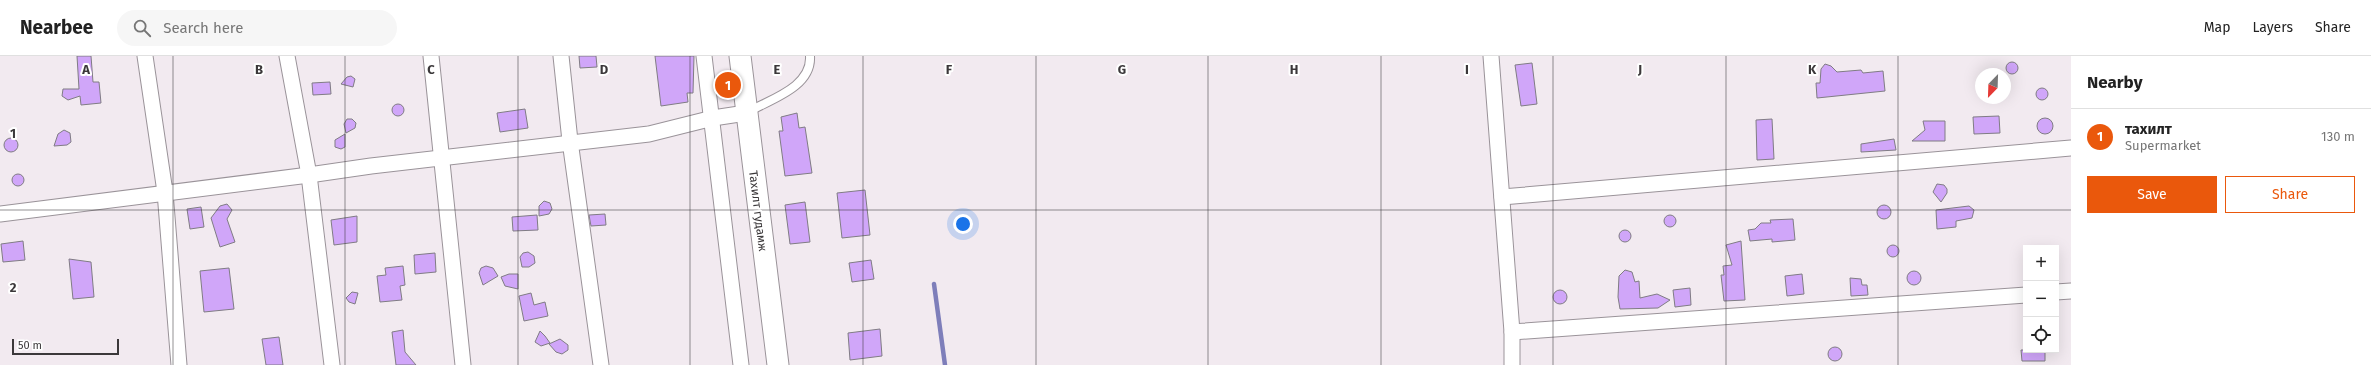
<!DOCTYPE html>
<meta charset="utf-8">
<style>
:root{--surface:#fff;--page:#f6f6f6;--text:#222;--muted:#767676;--line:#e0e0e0;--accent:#ea580c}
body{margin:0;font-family:"Fira Sans",sans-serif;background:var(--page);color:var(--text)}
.controls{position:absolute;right:12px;bottom:12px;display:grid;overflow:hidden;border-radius:0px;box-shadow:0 4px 16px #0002}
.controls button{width:36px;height:36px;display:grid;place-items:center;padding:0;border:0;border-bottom:1px solid var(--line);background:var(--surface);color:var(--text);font:20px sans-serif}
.compass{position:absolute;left:1975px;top:12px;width:36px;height:36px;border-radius:50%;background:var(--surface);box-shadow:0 4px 16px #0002;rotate:203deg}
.scale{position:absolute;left:12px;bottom:10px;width:107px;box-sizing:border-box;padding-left:4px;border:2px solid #3b383a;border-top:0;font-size:11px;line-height:14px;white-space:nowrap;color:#3b383a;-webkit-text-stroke:3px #fff;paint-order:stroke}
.you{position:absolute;left:963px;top:168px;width:14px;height:14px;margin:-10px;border:3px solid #fff;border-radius:50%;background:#1a73e8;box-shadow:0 0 0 6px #1a73e833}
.badge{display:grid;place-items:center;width:26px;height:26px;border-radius:50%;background:var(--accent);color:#fff;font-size:13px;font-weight:700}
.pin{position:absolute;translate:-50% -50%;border:2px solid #fff;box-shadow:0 1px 4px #0006}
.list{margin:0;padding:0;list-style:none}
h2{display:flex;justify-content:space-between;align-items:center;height:52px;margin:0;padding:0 16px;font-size:17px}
h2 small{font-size:13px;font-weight:400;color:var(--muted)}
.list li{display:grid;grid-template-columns:26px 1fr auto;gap:12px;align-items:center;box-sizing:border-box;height:56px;padding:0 16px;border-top:1px solid var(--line)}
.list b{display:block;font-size:15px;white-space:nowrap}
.list p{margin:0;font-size:13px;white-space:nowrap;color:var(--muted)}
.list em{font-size:13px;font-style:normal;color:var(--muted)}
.actions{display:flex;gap:8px;padding:12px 16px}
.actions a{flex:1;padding:9px 0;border:1px solid var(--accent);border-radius:0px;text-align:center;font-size:14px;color:var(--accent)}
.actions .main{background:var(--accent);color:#fff}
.icon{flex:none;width:22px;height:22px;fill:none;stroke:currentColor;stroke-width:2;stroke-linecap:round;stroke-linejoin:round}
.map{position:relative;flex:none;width:2071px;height:309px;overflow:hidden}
header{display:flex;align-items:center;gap:24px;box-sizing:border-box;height:56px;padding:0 20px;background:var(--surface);border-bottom:1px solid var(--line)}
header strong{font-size:19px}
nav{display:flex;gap:22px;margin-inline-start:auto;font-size:14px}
.search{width:280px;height:36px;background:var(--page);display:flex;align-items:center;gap:10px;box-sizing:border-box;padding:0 14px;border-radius:22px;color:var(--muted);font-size:15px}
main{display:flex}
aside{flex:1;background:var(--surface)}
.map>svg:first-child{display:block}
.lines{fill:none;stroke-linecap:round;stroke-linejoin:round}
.stream{stroke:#7e7eba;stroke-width:4.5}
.building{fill:#d0a6f9;stroke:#807c84}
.service-casing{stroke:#9a9399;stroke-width:10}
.minor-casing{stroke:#9a9399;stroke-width:17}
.secondary-casing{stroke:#9a9399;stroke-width:23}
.service{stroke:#fff;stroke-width:8}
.minor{stroke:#fff;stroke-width:15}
.secondary{stroke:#fff;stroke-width:21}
.grid{fill:none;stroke:#3b383a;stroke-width:1;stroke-opacity:0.55}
.labels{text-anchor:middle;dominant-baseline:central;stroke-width:4;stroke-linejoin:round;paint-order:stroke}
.street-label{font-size:12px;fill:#3b383a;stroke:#fff}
.grid-label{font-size:13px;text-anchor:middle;font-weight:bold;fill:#3b383a;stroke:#fff;stroke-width:4;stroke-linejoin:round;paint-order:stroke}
</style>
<header>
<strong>Nearbee</strong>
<div class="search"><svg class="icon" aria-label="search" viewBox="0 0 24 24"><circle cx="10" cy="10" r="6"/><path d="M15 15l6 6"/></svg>Search here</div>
<nav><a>Map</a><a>Layers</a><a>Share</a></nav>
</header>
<main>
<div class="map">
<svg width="2071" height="309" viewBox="0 0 2071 309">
<rect width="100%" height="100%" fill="#f2eaf0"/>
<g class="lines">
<path class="stream" d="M 934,228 L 945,309"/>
</g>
<g class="building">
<path d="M 77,0 L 91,0 L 93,26 L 99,26 L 101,47 L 81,49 L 80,40 L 68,44 L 62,40 L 63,33 L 79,33 Z"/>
<path d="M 579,0 L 596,0 L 597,11 L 580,12 Z"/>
<path d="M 655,0 L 694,0 L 693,37 L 687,37 L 688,46 L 661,50 Z"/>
<circle cx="2012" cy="12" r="6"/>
<path d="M 1532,7 L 1537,48 L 1521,50 L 1515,9 Z"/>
<path d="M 1825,8 L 1831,10 L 1837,16 L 1861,14 L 1863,17 L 1883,15 L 1885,35 L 1817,42 L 1816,27 L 1820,27 L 1821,13 Z"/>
<path d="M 351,20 L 355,23 L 353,31 L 341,28 L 347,21 Z"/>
<path d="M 330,26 L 331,38 L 313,39 L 312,27 Z"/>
<circle cx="2042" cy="38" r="6"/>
<circle cx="398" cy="54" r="6"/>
<path d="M 525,53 L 528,72 L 500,76 L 497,57 Z"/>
<path d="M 797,57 L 799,72 L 805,71 L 812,117 L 785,120 L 779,75 L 783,75 L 781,61 Z"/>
<path d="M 1999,60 L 2000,77 L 1974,78 L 1973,61 Z"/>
<circle cx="2045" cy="70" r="8"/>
<path d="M 347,63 L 352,63 L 356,67 L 355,72 L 346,77 L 344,68 Z"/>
<path d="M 1772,63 L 1774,103 L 1757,104 L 1756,64 Z"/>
<path d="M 1923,65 L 1945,65 L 1945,85 L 1912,85 L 1925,74 Z"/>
<path d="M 64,74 L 70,77 L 71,86 L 67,89 L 54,90 L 58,78 Z"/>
<path d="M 345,78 L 345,91 L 341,93 L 335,91 L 335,84 Z"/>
<circle cx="11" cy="89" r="7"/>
<path d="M 1894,83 L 1896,94 L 1861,96 L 1861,88 Z"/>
<circle cx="18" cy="124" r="6"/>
<path d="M 1937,128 L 1944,129 L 1947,133 L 1947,137 L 1941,146 L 1933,136 Z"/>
<path d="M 865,134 L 870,179 L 842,182 L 837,137 Z"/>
<path d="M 544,145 L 550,147 L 552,153 L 549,158 L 539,160 L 539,150 Z"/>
<path d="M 805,146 L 810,186 L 790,188 L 785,149 Z"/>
<path d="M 227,148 L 232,154 L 227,163 L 235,186 L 220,191 L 211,162 L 220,150 Z"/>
<circle cx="1884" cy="156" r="7"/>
<path d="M 1969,150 L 1974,154 L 1972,162 L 1956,165 L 1956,171 L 1937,173 L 1936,154 Z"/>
<path d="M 201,151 L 204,171 L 190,173 L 187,153 Z"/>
<path d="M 605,158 L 606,169 L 591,170 L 589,159 Z"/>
<circle cx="1670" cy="165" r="6"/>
<path d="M 537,159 L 538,174 L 513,175 L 512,161 Z"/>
<path d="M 357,160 L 357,186 L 334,189 L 331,164 Z"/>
<path d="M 1793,163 L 1795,184 L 1772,186 L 1772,183 L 1750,185 L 1748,174 L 1755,173 L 1761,167 L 1771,167 L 1770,164 Z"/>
<circle cx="1625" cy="180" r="6"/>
<path d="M 23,185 L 25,204 L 3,206 L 1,188 Z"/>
<path d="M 1741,185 L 1745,244 L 1724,245 L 1721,219 L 1724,219 L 1723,210 L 1732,209 L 1726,189 Z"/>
<circle cx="1893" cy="195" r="6"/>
<path d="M 528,196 L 534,200 L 535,207 L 529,211 L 522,211 L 520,201 L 523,197 Z"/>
<path d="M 435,197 L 436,216 L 415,218 L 414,199 Z"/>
<path d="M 69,203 L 91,206 L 94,241 L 73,243 Z"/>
<path d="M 871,204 L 874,223 L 852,226 L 849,207 Z"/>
<path d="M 403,210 L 405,229 L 400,230 L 402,244 L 380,246 L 377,220 L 386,219 L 385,212 Z"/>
<path d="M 486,210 L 493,212 L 498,220 L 483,229 L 479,217 L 481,212 Z"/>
<path d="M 229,212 L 234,253 L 204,256 L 200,215 Z"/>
<path d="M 1625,214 L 1632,216 L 1635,226 L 1639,225 L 1640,242 L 1657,238 L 1670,244 L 1658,252 L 1620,253 L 1618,241 L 1619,220 Z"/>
<circle cx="1914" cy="222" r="7"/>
<path d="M 509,218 L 518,218 L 518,233 L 505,230 L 501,221 Z"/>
<path d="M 1802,218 L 1804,238 L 1787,240 L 1785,220 Z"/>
<path d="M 1850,222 L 1861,223 L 1862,229 L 1867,229 L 1868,239 L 1851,240 Z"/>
<path d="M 1690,232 L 1691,249 L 1675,251 L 1673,234 Z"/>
<circle cx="1560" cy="241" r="7"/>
<path d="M 352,236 L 358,237 L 355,248 L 349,246 L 346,242 Z"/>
<path d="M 531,237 L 534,249 L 545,246 L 548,260 L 524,265 L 519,240 Z"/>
<path d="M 880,273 L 882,300 L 850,304 L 848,277 Z"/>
<path d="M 403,274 L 405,296 L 416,309 L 396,309 L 392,276 Z"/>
<path d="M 540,275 L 545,280 L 550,287 L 541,290 L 535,286 Z"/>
<path d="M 279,281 L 283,309 L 266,309 L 262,283 Z"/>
<path d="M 560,283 L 568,289 L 568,294 L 562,298 L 556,296 L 549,288 Z"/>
<circle cx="1835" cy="298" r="7"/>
<path d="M 2021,294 L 2045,294 L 2045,305 L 2022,305 Z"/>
</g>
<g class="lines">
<defs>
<path id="service" d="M 748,56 C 771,43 812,31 810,0"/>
<g id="minor">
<path d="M 145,0 L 165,136 L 179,309"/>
<path d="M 287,0 L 309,119 L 332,309"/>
<path d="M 431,0 L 463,309"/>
<path d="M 561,0 L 570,85 L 601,309"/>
<path d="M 704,0 L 741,309"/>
<path d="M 1491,0 L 1512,276 L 1512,309"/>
<path d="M 1502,141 L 2071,92"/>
<path d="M 0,158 L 309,119 L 371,110 L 649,78 L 713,62 L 746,57"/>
<path d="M 2056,236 L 2071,235"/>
<path d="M 1512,276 L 2026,239"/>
</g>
<path id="secondary" d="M 740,0 L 778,309"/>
</defs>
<use href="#service" class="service-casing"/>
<use href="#minor" class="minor-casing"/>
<use href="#secondary" class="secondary-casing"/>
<use href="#service" class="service"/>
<use href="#minor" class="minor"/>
<use href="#secondary" class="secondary"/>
</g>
<path class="grid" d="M 173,0 L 173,309M 345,0 L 345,309M 518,0 L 518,309M 690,0 L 690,309M 863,0 L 863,309M 1036,0 L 1036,309M 1208,0 L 1208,309M 1381,0 L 1381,309M 1553,0 L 1553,309M 1726,0 L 1726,309M 1898,0 L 1898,309M 0,154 L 2071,154"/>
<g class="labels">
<g class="street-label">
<text transform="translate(758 155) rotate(83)">Тахилт гудамж</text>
</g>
</g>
<g class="grid-label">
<text x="86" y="18">A</text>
<text x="259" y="18">B</text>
<text x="431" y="18">C</text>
<text x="604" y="18">D</text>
<text x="777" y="18">E</text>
<text x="949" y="18">F</text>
<text x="1122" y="18">G</text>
<text x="1294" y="18">H</text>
<text x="1467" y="18">I</text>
<text x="1640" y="18">J</text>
<text x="1812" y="18">K</text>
<text x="13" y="82">1</text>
<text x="13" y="236">2</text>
</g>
</svg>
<div class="controls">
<button>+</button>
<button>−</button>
<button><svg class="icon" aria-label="locate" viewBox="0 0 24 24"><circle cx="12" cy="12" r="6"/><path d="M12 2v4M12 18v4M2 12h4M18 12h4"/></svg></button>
</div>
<svg class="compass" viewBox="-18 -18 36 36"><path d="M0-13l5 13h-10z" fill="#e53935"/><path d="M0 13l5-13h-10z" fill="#767676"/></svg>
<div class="scale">50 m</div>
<div class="you"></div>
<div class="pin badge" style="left:728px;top:29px">1</div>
</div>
<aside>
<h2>Nearby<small></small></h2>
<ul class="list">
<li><span class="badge">1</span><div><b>тахилт</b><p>Supermarket</p></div><em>130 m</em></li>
</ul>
<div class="actions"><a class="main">Save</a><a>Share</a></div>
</aside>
</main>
